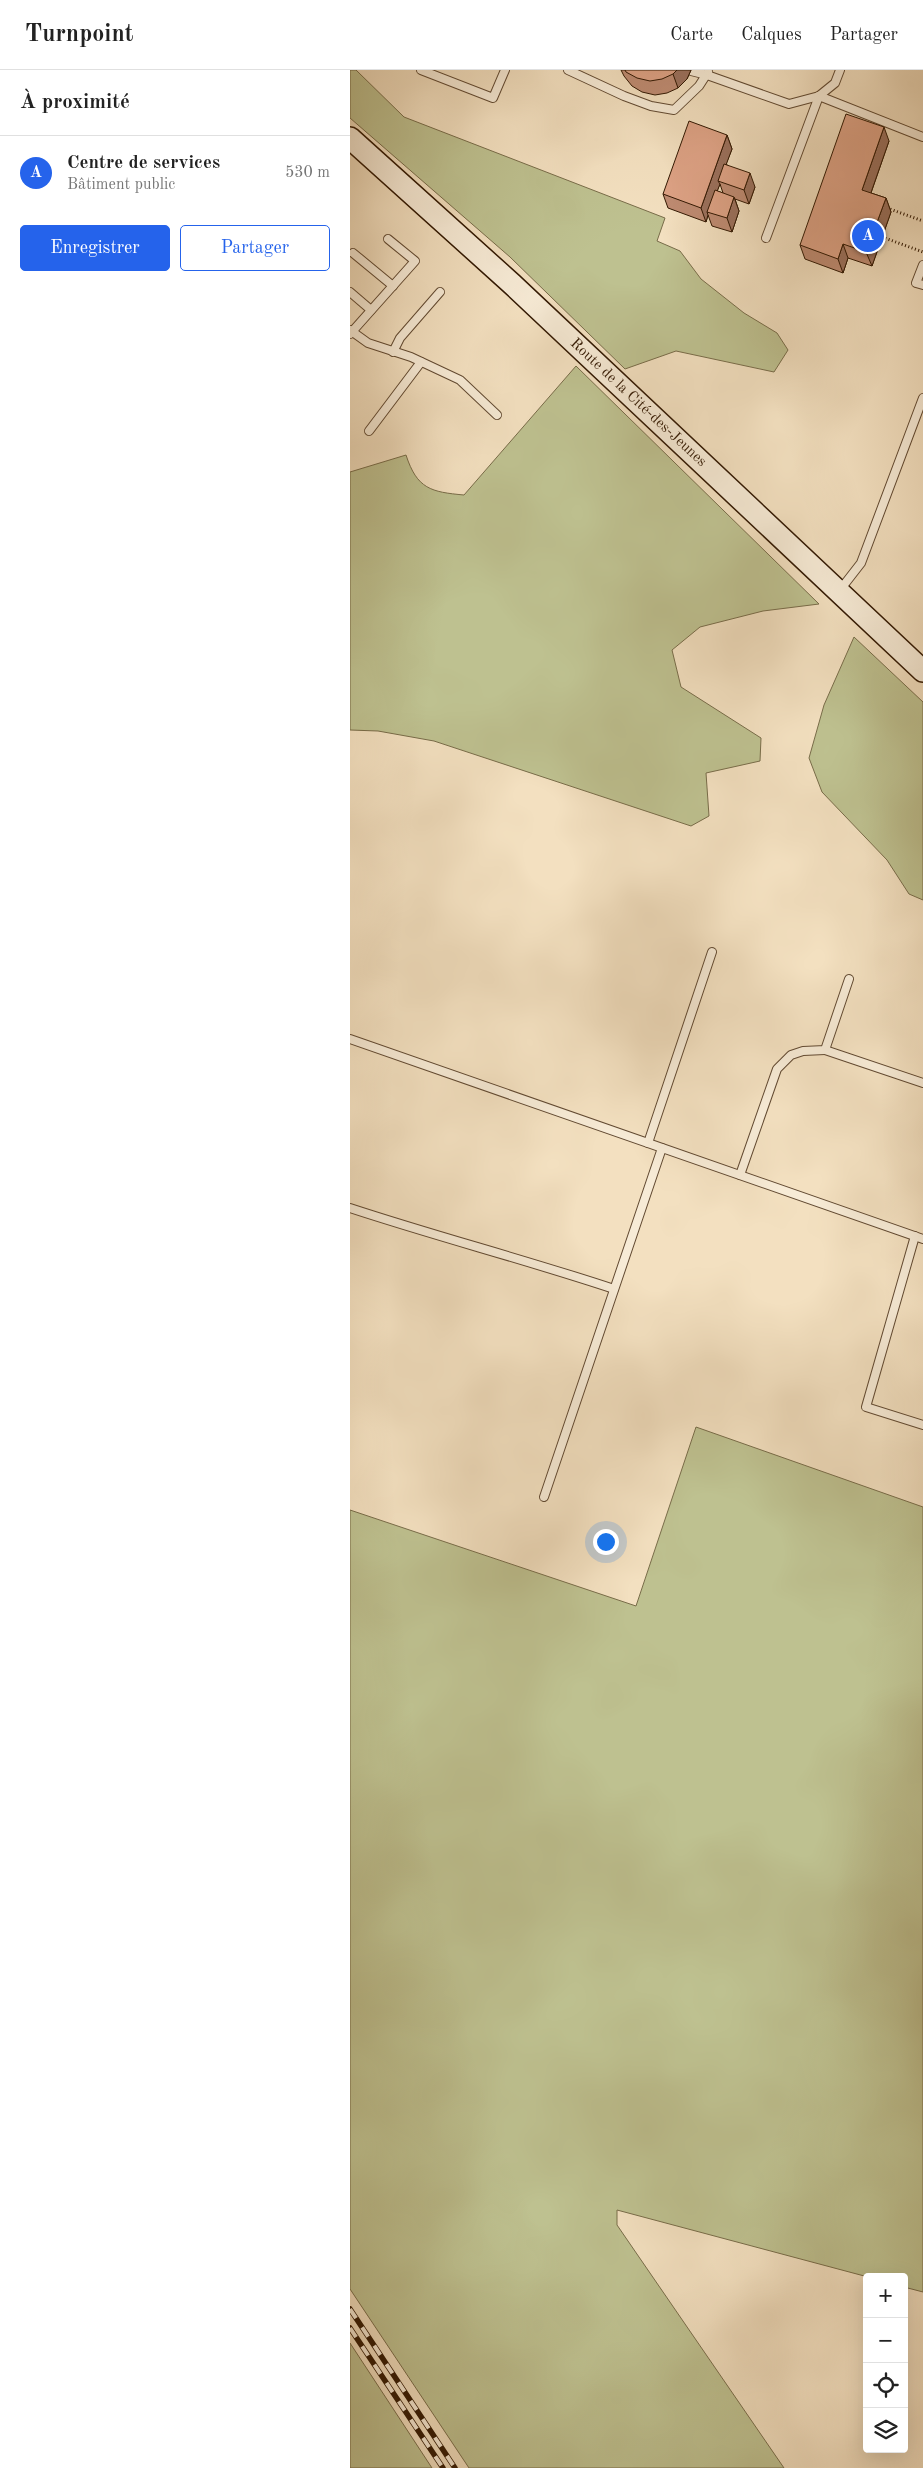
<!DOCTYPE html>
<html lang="fr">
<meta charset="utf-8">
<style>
:root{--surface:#fff;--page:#f6f6f6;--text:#222;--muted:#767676;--line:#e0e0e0;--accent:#2563eb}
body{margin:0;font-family:"Old Standard TT",serif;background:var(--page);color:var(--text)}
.controls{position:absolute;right:15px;bottom:15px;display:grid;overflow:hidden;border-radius:5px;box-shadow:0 5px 20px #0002}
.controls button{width:45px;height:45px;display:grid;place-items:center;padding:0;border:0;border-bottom:1px solid var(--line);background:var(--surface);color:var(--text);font:25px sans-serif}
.you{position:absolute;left:255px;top:1471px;width:18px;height:18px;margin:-12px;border:4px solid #fff;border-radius:50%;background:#1a73e8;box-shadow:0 0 0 8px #1a73e833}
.badge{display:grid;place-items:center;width:32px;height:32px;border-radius:50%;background:var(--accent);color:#fff;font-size:16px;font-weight:700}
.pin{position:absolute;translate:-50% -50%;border:2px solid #fff;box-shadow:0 1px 5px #0006}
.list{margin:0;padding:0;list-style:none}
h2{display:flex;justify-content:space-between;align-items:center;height:65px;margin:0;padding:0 20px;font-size:21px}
h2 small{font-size:16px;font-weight:400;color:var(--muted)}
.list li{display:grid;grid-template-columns:32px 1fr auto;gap:15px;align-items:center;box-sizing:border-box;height:75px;padding:0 20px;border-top:1px solid var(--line)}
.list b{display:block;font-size:19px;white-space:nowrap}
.list p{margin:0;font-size:16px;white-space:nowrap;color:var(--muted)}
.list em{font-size:16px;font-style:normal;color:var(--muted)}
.actions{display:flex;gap:10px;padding:15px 20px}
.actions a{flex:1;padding:11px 0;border:1px solid var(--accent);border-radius:5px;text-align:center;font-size:18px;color:var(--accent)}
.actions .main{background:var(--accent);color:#fff}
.icon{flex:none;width:28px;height:28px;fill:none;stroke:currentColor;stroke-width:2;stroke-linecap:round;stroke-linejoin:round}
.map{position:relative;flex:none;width:573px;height:2398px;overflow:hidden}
header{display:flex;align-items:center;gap:30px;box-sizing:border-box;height:70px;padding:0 25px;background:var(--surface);border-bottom:1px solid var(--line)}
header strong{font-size:24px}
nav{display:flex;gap:28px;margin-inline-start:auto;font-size:18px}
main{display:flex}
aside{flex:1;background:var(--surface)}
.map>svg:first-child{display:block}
.green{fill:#bec190;stroke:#786c49}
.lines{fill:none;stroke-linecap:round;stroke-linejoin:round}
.service-casing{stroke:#624a32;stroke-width:10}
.secondary-casing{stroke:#321802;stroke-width:24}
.path{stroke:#321802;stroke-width:3;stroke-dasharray:1 2.5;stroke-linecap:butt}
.service{stroke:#f7ebd6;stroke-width:8}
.secondary{stroke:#f7ebd6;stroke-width:21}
.rail-casing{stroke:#321802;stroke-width:5.5}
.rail{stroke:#f7ebd6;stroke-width:4;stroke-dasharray:11;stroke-linecap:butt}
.wall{fill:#be8b72;stroke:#321802;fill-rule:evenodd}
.shaded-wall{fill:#9b715d;stroke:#321802}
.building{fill:#dda285;stroke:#321802}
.labels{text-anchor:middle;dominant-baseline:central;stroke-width:4.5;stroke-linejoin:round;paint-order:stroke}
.street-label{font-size:15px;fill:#321802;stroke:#f7ebd6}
</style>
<header>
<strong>Turnpoint</strong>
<nav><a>Carte</a><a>Calques</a><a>Partager</a></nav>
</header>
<main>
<aside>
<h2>À proximité<small></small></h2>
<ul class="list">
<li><span class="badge">A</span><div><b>Centre de services</b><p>Bâtiment public</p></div><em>530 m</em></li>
</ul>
<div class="actions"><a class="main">Enregistrer</a><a>Partager</a></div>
</aside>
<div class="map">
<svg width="573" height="2398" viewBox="0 0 573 2398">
<rect width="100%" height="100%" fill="#f3e0c0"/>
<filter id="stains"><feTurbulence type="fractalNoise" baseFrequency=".004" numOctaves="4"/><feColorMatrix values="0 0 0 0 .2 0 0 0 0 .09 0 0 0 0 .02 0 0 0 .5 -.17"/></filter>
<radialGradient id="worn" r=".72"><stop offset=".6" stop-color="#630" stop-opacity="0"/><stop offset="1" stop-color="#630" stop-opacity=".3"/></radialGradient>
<g class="green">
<path d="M 0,0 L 6,0 L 54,47 L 315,148 L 307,171 L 330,181 L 351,209 L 394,243 L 427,263 L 438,280 L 424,302 L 326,281 L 275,299 L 160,187 L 0,48 Z"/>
<path d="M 226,296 L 469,534 L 413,541 L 350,557 L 322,580 L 331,617 L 411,668 L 410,691 L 356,703 L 359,746 L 341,756 L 84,671 L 28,661 L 0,660 L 0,402 L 56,385 C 67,419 81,422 114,425 Z"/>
<path d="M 504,567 L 573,632 L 573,830 L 559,824 L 537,790 L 472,722 L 459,688 L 474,635 Z"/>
<path d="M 346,1357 L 573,1437 L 573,2222 L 554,2217 L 554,2207 L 518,2207 L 267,2140 L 267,2155 L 434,2398 L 119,2398 L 0,2219 L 0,1440 L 286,1536 Z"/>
<path d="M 0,2273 L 82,2398 L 0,2398 Z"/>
</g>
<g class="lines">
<defs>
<g id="service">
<path d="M 71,0 L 143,28 L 155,0"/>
<path d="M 218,0 L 274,26 L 301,36 L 324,40 L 349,16 L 358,2"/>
<path d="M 341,1 L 357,5 L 439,34 L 469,26 L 485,13 L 490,0"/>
<path d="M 469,26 L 573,67"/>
<path d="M 416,168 L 469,26"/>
<path d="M 3,183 L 43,216"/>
<path d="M 573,195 L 566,213 L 573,215"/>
<path d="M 0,222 L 21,240"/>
<path d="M 0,260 L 18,273 L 61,287 L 110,310 L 147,345"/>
<path d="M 0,264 L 65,191 L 38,169"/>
<path d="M 43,282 L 50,268 L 90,222"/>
<path d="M 19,361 L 71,292"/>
<path d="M 490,520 L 511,493 L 573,328"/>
<path d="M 0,969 L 573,1169"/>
<path d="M 475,980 L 573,1013"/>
<path d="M 298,1073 L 362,882"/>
<path d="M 390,1105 L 427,999 L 441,985 L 453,981 L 475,980 L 499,909"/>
<path d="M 0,1138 C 88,1167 177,1190 264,1219"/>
<path d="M 565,1166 L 516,1337 L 573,1355"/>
<path d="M 194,1427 L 312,1078"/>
</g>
<path id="secondary" d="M 0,68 L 162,214 L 573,601"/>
</defs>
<use href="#service" class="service-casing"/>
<use href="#secondary" class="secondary-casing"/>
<g class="path">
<path d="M 537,138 L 573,151"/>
<path d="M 532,167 L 573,182"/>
</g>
<use href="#service" class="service"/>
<use href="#secondary" class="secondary"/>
<defs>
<g id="rail">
<path d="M 0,2239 L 105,2398"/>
<path d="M 0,2258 L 93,2398"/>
</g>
</defs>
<use href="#rail" class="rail-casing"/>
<use href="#rail" class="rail"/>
</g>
<g class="wall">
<path d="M 271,0 L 341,0 L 337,9 L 328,18 L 317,23 L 305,25 L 292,22 L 282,16 L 274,6 Z"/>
<path d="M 377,65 L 382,79 L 376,94 L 405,117 L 399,134 L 385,129 L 389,141 L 382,162 L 362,156 L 358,145 L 356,152 L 318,138 L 313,124 ZM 370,114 L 373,123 L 367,121 Z"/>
<path d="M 539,71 L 521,123 L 536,128 L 541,142 L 522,196 L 498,188 L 493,203 L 455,189 L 450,175 Z"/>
</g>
<g class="shaded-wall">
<path d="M 327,0 L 341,0 L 337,9 L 328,18 L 323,4 Z"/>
<path d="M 534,57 L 539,71 L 517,134 L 512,120 Z"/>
<path d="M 377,65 L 382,79 L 370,111 L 368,111 L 370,114 L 359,142 L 357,142 L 358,145 L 356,152 L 351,138 Z"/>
<path d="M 400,103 L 405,117 L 399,134 L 394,120 Z"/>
<path d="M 384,127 L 389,141 L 382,162 L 377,148 Z"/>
<path d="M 536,128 L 541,142 L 522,196 L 516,182 Z"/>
<path d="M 493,174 L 498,188 L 493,203 L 488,189 Z"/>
</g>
<g class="building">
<path d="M 275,0 L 327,0 L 323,4 L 312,9 L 300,11 L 287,8 L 276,2 Z"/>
<path d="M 496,44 L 534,57 L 512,120 L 536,128 L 516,182 L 493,174 L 488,189 L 450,175 Z"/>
<path d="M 339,51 L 377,65 L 351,138 L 313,124 Z"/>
<path d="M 374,94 L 400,103 L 394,120 L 368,111 Z"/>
<path d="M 365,120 L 384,127 L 377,148 L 357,142 Z"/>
</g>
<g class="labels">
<g class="street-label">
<text transform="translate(288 333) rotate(43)">Route de la Cité-des-Jeunes</text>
</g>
</g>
<rect width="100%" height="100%" filter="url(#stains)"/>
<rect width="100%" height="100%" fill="url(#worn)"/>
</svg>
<div class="controls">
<button>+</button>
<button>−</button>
<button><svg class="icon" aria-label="locate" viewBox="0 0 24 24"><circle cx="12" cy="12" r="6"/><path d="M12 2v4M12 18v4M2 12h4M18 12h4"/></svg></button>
<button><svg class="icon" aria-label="layers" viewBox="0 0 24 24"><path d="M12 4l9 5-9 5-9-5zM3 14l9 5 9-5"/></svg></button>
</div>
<div class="you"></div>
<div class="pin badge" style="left:518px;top:166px">A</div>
</div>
</main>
